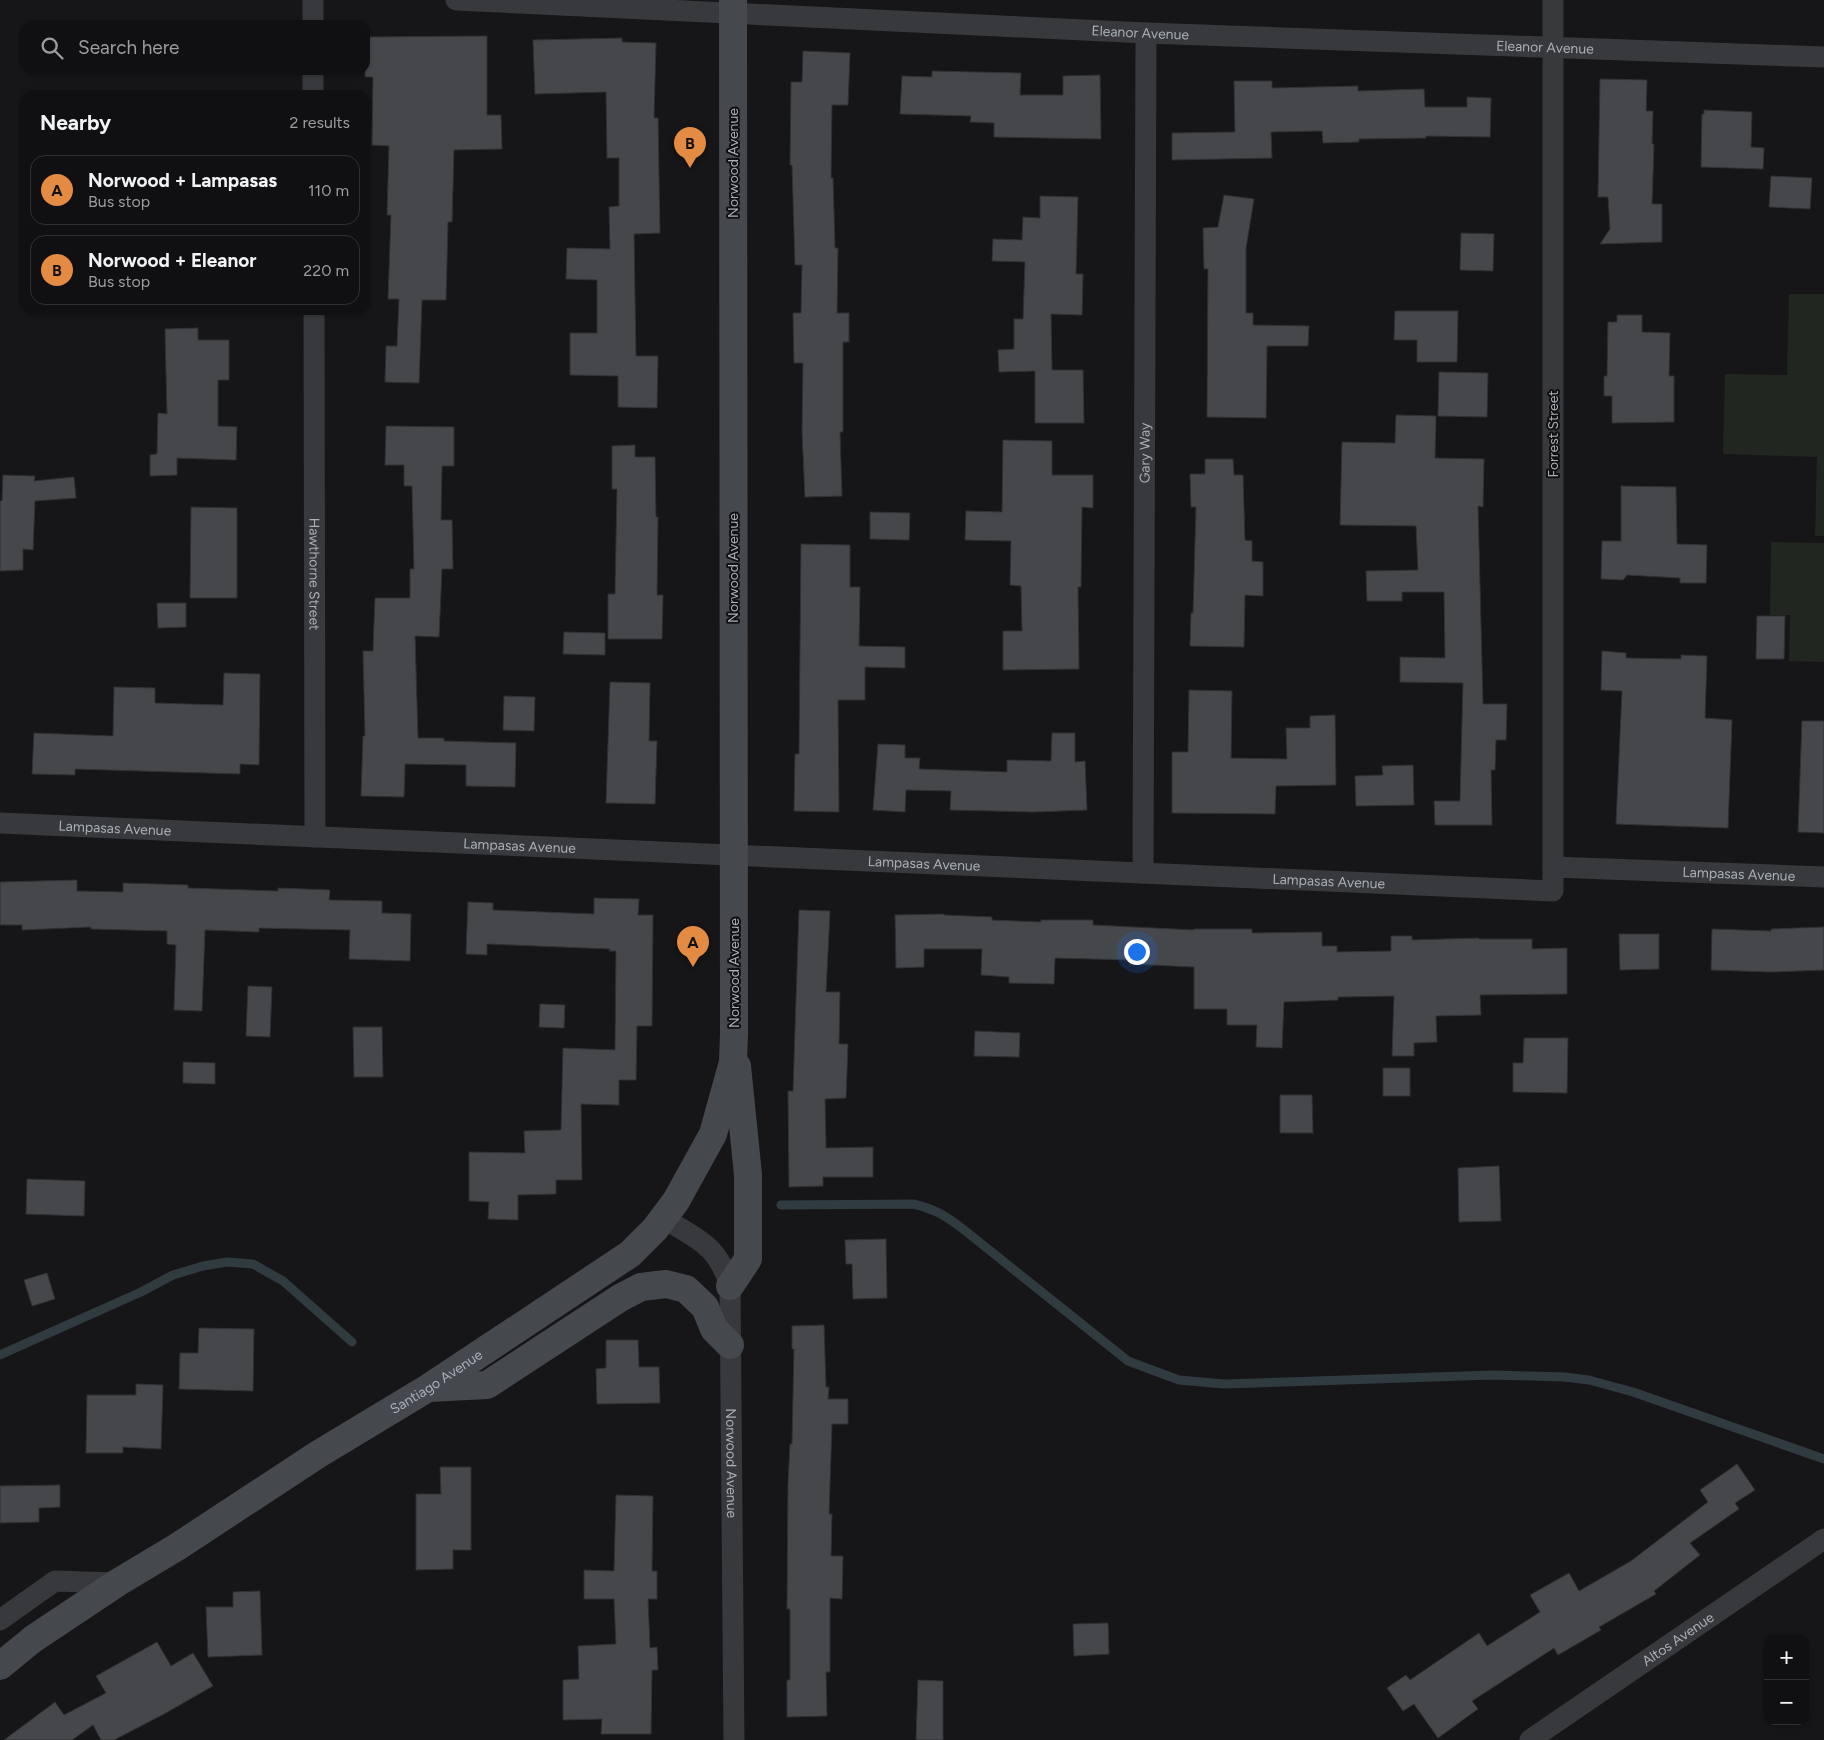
<!DOCTYPE html>
<meta charset="utf-8">
<style>
:root{--surface:#101012;--page:#19191b;--text:#f1f3f6;--muted:#9c9d9f;--line:#303032;--accent:#e38b43}
body{margin:0;font-family:Figtree,sans-serif;background:var(--page);color:var(--text)}
.controls{position:absolute;right:15px;bottom:15px;display:grid;overflow:hidden;border-radius:10px;box-shadow:0 1px 4px #0004}
.controls button{width:45px;height:45px;display:grid;place-items:center;padding:0;border:0;border-bottom:1px solid var(--line);background:var(--surface);color:var(--text);font:25px sans-serif}
.you{position:absolute;left:1136px;top:951px;width:18px;height:18px;margin:-12px;border:4px solid #fff;border-radius:50%;background:#1a73e8;box-shadow:0 0 0 8px #1a73e833}
.badge{display:grid;place-items:center;width:32px;height:32px;border-radius:50%;background:var(--accent);color:#111;font-size:16px;font-weight:700}
.pin{position:absolute;translate:-50% -41px;filter:drop-shadow(0 1px 2px #0008)}
.pin::after{content:'';position:absolute;top:26px;width:18px;height:15px;background:inherit;clip-path:polygon(0 0,100% 0,50% 100%)}
.list{margin:0;padding:0;list-style:none}
h2{display:flex;justify-content:space-between;align-items:center;height:65px;margin:0;padding:0 20px;font-size:21px}
h2 small{font-size:16px;font-weight:400;color:var(--muted)}
.list li{display:grid;grid-template-columns:32px 1fr auto;gap:15px;align-items:center;box-sizing:border-box;height:70px;margin:0 10px 10px;padding:0 10px;border:1px solid var(--line);border-radius:15px}
.list b{display:block;font-size:19px;white-space:nowrap}
.list p{margin:0;font-size:16px;white-space:nowrap;color:var(--muted)}
.list em{font-size:16px;font-style:normal;color:var(--muted)}
.icon{flex:none;width:28px;height:28px;fill:none;stroke:currentColor;stroke-width:2;stroke-linecap:round;stroke-linejoin:round}
.map{position:relative;flex:none;width:1824px;height:1740px;overflow:hidden}
.search{position:absolute;background:var(--surface);box-shadow:0 1px 4px #0004;left:20px;top:20px;width:350px;height:55px;display:flex;align-items:center;gap:12px;box-sizing:border-box;padding:0 18px;border-radius:15px;color:var(--muted);font-size:19px}
.panel{position:absolute;background:var(--surface);box-shadow:0 1px 4px #0004;left:20px;top:90px;width:350px;height:225px;border-radius:15px}
.map>svg:first-child{display:block}
.green{fill:#212720}
.lines{fill:none;stroke-linecap:round;stroke-linejoin:round}
.stream{stroke:#303b3f;stroke-width:9}
.building{fill:#45474b;stroke:#303133}
.street{stroke:#37393c;stroke-width:21}
.secondary{stroke:#45484c;stroke-width:28}
.labels{text-anchor:middle;dominant-baseline:central;stroke-width:4;stroke-linejoin:round;paint-order:stroke}
.street-label{font-size:14px;fill:#a9b0b7;stroke:#111113}
</style>
<div class="map">
<svg width="1824" height="1740" viewBox="0 0 1824 1740">
<rect width="100%" height="100%" fill="#161618"/>
<g class="green">
<path d="M 1789,294 L 1824,294 L 1824,536 L 1815,536 L 1817,457 L 1723,454 L 1725,374 L 1787,375 Z"/>
<path d="M 1771,542 L 1824,543 L 1824,662 L 1789,661 L 1790,615 L 1770,615 Z"/>
</g>
<g class="lines">
<g class="stream">
<path d="M 781,1205 L 913,1204 C 935,1209 946,1216 963,1229 L 1128,1361 L 1179,1380 L 1224,1384 L 1493,1375 L 1564,1377 L 1589,1380 L 1633,1392 L 1824,1459"/>
<path d="M 0,1355 L 141,1292 L 173,1275 L 203,1266 L 227,1262 L 253,1264 L 283,1281 L 352,1342"/>
</g>
</g>
<g class="building">
<path d="M 487,36 L 487,115 L 501,115 L 502,149 L 454,150 L 452,222 L 448,222 L 446,300 L 422,300 L 419,383 L 385,382 L 386,346 L 397,346 L 399,299 L 388,299 L 391,215 L 387,215 L 389,146 L 372,145 L 373,77 L 365,77 L 365,37 Z"/>
<path d="M 622,38 L 622,42 L 656,43 L 654,118 L 658,118 L 660,233 L 634,234 L 636,356 L 658,356 L 657,408 L 618,407 L 618,376 L 570,375 L 570,333 L 597,333 L 597,280 L 566,279 L 567,248 L 610,249 L 609,207 L 619,206 L 619,158 L 607,158 L 606,92 L 535,94 L 533,40 Z"/>
<path d="M 803,51 L 850,53 L 848,105 L 832,105 L 831,178 L 833,178 L 835,248 L 838,248 L 837,313 L 849,313 L 849,342 L 843,342 L 843,432 L 840,432 L 842,496 L 805,497 L 802,432 L 803,363 L 794,363 L 793,313 L 801,313 L 802,265 L 795,265 L 792,165 L 790,165 L 791,82 L 802,82 Z"/>
<path d="M 932,71 L 1021,73 L 1020,95 L 1063,95 L 1063,76 L 1100,75 L 1101,139 L 994,137 L 994,123 L 970,122 L 971,116 L 900,114 L 902,76 L 932,77 Z"/>
<path d="M 1600,79 L 1647,80 L 1646,111 L 1653,111 L 1652,144 L 1654,144 L 1652,204 L 1662,204 L 1662,242 L 1600,244 L 1610,229 L 1608,197 L 1598,197 Z"/>
<path d="M 1234,81 L 1272,81 L 1272,88 L 1358,86 L 1358,91 L 1424,89 L 1425,107 L 1467,107 L 1467,97 L 1491,98 L 1490,137 L 1426,136 L 1426,138 L 1359,139 L 1359,142 L 1323,143 L 1322,131 L 1271,132 L 1272,158 L 1172,160 L 1172,133 L 1235,132 Z"/>
<path d="M 1704,110 L 1752,112 L 1751,147 L 1764,148 L 1763,169 L 1701,167 L 1702,114 L 1704,114 Z"/>
<path d="M 1771,176 L 1812,178 L 1810,209 L 1769,207 Z"/>
<path d="M 1224,195 L 1254,199 L 1246,248 L 1246,313 L 1253,313 L 1253,325 L 1309,326 L 1308,346 L 1267,346 L 1266,418 L 1207,417 L 1208,269 L 1204,269 L 1203,228 L 1218,227 Z"/>
<path d="M 1040,196 L 1078,197 L 1076,274 L 1083,274 L 1082,315 L 1051,314 L 1052,370 L 1083,370 L 1084,423 L 1035,423 L 1035,371 L 999,372 L 998,350 L 1014,349 L 1014,319 L 1023,319 L 1025,262 L 992,261 L 993,239 L 1022,240 L 1023,217 L 1040,218 Z"/>
<path d="M 1461,233 L 1494,234 L 1493,271 L 1460,270 Z"/>
<path d="M 1395,311 L 1458,311 L 1457,362 L 1417,362 L 1417,340 L 1394,340 Z"/>
<path d="M 1617,315 L 1642,315 L 1642,332 L 1670,333 L 1669,376 L 1674,376 L 1674,422 L 1612,423 L 1612,396 L 1604,396 L 1604,376 L 1607,376 L 1608,322 L 1617,322 Z"/>
<path d="M 198,328 L 198,340 L 229,340 L 229,380 L 218,380 L 218,426 L 237,427 L 236,460 L 177,458 L 177,475 L 150,476 L 150,455 L 157,454 L 158,413 L 167,414 L 165,329 Z"/>
<path d="M 1439,372 L 1488,373 L 1487,417 L 1438,416 Z"/>
<path d="M 1396,415 L 1436,416 L 1435,458 L 1484,459 L 1483,507 L 1478,506 L 1483,704 L 1507,704 L 1506,740 L 1496,740 L 1495,770 L 1491,770 L 1492,825 L 1435,825 L 1434,801 L 1460,801 L 1463,683 L 1400,682 L 1400,657 L 1445,658 L 1444,592 L 1402,592 L 1402,601 L 1367,601 L 1366,571 L 1418,570 L 1416,526 L 1340,525 L 1342,442 L 1395,443 Z"/>
<path d="M 386,426 L 454,427 L 454,466 L 442,466 L 441,520 L 452,520 L 453,569 L 442,569 L 439,637 L 415,636 L 418,738 L 444,738 L 444,741 L 516,743 L 515,787 L 466,786 L 466,765 L 405,764 L 404,797 L 361,796 L 363,736 L 365,736 L 363,651 L 373,651 L 375,598 L 410,598 L 410,569 L 414,569 L 412,486 L 404,486 L 404,465 L 385,465 Z"/>
<path d="M 1003,440 L 1052,441 L 1052,475 L 1093,475 L 1093,508 L 1082,507 L 1081,587 L 1078,587 L 1079,669 L 1003,670 L 1003,631 L 1022,631 L 1021,586 L 1010,585 L 1011,541 L 965,540 L 966,511 L 1002,512 Z"/>
<path d="M 635,445 L 635,457 L 655,457 L 656,517 L 658,517 L 657,595 L 663,595 L 662,639 L 608,639 L 608,594 L 615,594 L 617,489 L 612,489 L 612,446 Z"/>
<path d="M 1205,459 L 1233,459 L 1234,475 L 1243,475 L 1245,540 L 1252,541 L 1252,561 L 1263,562 L 1263,596 L 1245,595 L 1244,647 L 1190,646 L 1191,613 L 1193,613 L 1196,507 L 1191,507 L 1190,474 L 1205,474 Z"/>
<path d="M 3,475 L 35,476 L 34,481 L 74,477 L 76,498 L 35,501 L 33,550 L 23,549 L 23,570 L 0,571 L 0,501 L 2,501 Z"/>
<path d="M 1621,486 L 1676,487 L 1677,544 L 1707,545 L 1706,583 L 1680,583 L 1680,578 L 1627,575 L 1623,580 L 1601,579 L 1602,541 L 1621,541 Z"/>
<path d="M 191,507 L 237,508 L 237,598 L 190,598 Z"/>
<path d="M 870,512 L 910,513 L 909,540 L 870,539 Z"/>
<path d="M 801,544 L 850,545 L 850,587 L 860,587 L 859,646 L 905,647 L 905,668 L 865,667 L 865,700 L 838,700 L 839,812 L 794,811 L 795,754 L 799,754 Z"/>
<path d="M 157,603 L 186,603 L 186,627 L 158,628 Z"/>
<path d="M 1757,616 L 1785,616 L 1784,659 L 1756,659 Z"/>
<path d="M 564,632 L 605,633 L 605,655 L 563,654 Z"/>
<path d="M 1602,651 L 1626,653 L 1626,658 L 1681,659 L 1681,655 L 1707,656 L 1705,718 L 1732,720 L 1728,828 L 1616,824 L 1622,691 L 1601,690 Z"/>
<path d="M 224,673 L 260,674 L 259,765 L 240,764 L 240,774 L 75,769 L 75,775 L 32,774 L 34,733 L 113,736 L 114,687 L 155,688 L 155,703 L 223,705 Z"/>
<path d="M 610,682 L 650,683 L 649,741 L 657,741 L 655,804 L 606,803 Z"/>
<path d="M 1189,690 L 1232,691 L 1231,758 L 1287,759 L 1286,728 L 1310,728 L 1310,716 L 1335,715 L 1336,785 L 1276,786 L 1275,814 L 1172,813 L 1172,752 L 1188,752 Z"/>
<path d="M 504,696 L 535,697 L 534,731 L 503,730 Z"/>
<path d="M 1802,721 L 1824,721 L 1824,833 L 1798,832 Z"/>
<path d="M 1052,733 L 1075,733 L 1075,762 L 1085,761 L 1087,810 L 1034,812 L 950,810 L 951,791 L 906,790 L 905,812 L 873,810 L 878,744 L 905,745 L 905,758 L 920,758 L 919,769 L 1007,772 L 1007,760 L 1051,761 Z"/>
<path d="M 1413,765 L 1414,805 L 1356,806 L 1355,776 L 1383,775 L 1382,766 Z"/>
<path d="M 77,880 L 77,891 L 123,892 L 123,883 L 188,885 L 188,888 L 278,891 L 278,888 L 330,890 L 329,900 L 382,901 L 382,913 L 411,914 L 410,961 L 349,959 L 350,930 L 259,928 L 259,932 L 205,930 L 202,1011 L 174,1010 L 176,945 L 167,944 L 167,931 L 91,929 L 91,927 L 22,930 L 22,925 L 0,925 L 0,882 Z"/>
<path d="M 594,898 L 639,899 L 638,915 L 653,915 L 652,1026 L 637,1026 L 636,1080 L 619,1080 L 619,1105 L 581,1104 L 582,1180 L 556,1180 L 556,1194 L 518,1195 L 518,1220 L 488,1219 L 489,1202 L 469,1201 L 469,1152 L 525,1153 L 524,1131 L 561,1130 L 563,1048 L 615,1050 L 616,951 L 609,951 L 610,949 L 487,944 L 487,955 L 466,954 L 468,902 L 493,903 L 493,910 L 594,914 Z"/>
<path d="M 799,910 L 830,911 L 826,992 L 840,992 L 839,1044 L 848,1044 L 846,1098 L 825,1099 L 826,1148 L 873,1147 L 873,1177 L 823,1177 L 823,1186 L 789,1187 L 788,1091 L 793,1091 Z"/>
<path d="M 944,914 L 944,915 L 992,917 L 992,920 L 1041,922 L 1041,920 L 1093,920 L 1093,925 L 1194,930 L 1194,929 L 1252,929 L 1252,933 L 1322,932 L 1322,946 L 1337,946 L 1337,952 L 1391,951 L 1391,936 L 1412,936 L 1412,940 L 1479,938 L 1479,939 L 1532,939 L 1532,949 L 1567,948 L 1567,994 L 1480,995 L 1481,1015 L 1436,1016 L 1437,1042 L 1414,1043 L 1414,1056 L 1392,1056 L 1394,996 L 1338,997 L 1338,1000 L 1284,1002 L 1282,1048 L 1256,1047 L 1257,1025 L 1227,1025 L 1227,1009 L 1194,1009 L 1194,967 L 1130,964 L 1131,960 L 1055,958 L 1054,984 L 1009,983 L 1009,977 L 981,975 L 982,949 L 924,949 L 924,967 L 896,968 L 895,915 Z"/>
<path d="M 1824,927 L 1824,970 L 1772,972 L 1711,970 L 1712,929 L 1771,931 L 1771,929 Z"/>
<path d="M 1619,934 L 1659,934 L 1659,969 L 1620,970 Z"/>
<path d="M 248,986 L 272,987 L 270,1037 L 246,1036 Z"/>
<path d="M 540,1004 L 565,1005 L 564,1028 L 539,1027 Z"/>
<path d="M 353,1027 L 382,1027 L 383,1077 L 354,1077 Z"/>
<path d="M 975,1031 L 1020,1033 L 1019,1057 L 974,1056 Z"/>
<path d="M 1524,1038 L 1568,1038 L 1567,1093 L 1513,1092 L 1513,1063 L 1523,1063 Z"/>
<path d="M 183,1062 L 215,1063 L 215,1084 L 183,1083 Z"/>
<rect x="1383" y="1068" width="27" height="28"/>
<path d="M 1280,1095 L 1312,1095 L 1313,1133 L 1280,1133 Z"/>
<path d="M 1499,1166 L 1501,1221 L 1459,1222 L 1458,1168 Z"/>
<path d="M 27,1179 L 85,1181 L 84,1216 L 26,1214 Z"/>
<path d="M 886,1239 L 887,1298 L 853,1299 L 852,1264 L 846,1264 L 845,1240 Z"/>
<path d="M 47,1273 L 55,1299 L 32,1306 L 24,1280 Z"/>
<path d="M 824,1325 L 826,1387 L 829,1387 L 828,1399 L 848,1399 L 848,1424 L 832,1424 L 829,1514 L 832,1514 L 831,1556 L 843,1556 L 842,1599 L 830,1598 L 830,1672 L 826,1672 L 827,1716 L 787,1717 L 787,1680 L 790,1680 L 790,1609 L 787,1609 L 788,1484 L 790,1444 L 792,1444 L 794,1349 L 792,1349 L 792,1326 Z"/>
<path d="M 199,1328 L 254,1329 L 253,1391 L 179,1389 L 180,1353 L 198,1353 Z"/>
<path d="M 606,1340 L 638,1340 L 639,1367 L 659,1367 L 660,1403 L 597,1404 L 596,1369 L 606,1368 Z"/>
<path d="M 136,1384 L 163,1385 L 161,1449 L 123,1447 L 123,1453 L 86,1453 L 87,1395 L 136,1395 Z"/>
<path d="M 1737,1464 L 1755,1490 L 1735,1503 L 1739,1509 L 1690,1543 L 1700,1555 L 1654,1591 L 1656,1594 L 1599,1627 L 1601,1630 L 1558,1655 L 1554,1648 L 1472,1701 L 1478,1709 L 1438,1738 L 1414,1704 L 1403,1711 L 1387,1688 L 1406,1675 L 1410,1680 L 1479,1633 L 1487,1646 L 1540,1612 L 1530,1595 L 1569,1573 L 1579,1591 L 1631,1561 L 1708,1502 L 1700,1490 Z"/>
<path d="M 440,1467 L 471,1467 L 471,1550 L 453,1550 L 453,1569 L 416,1570 L 416,1494 L 441,1494 Z"/>
<path d="M 60,1485 L 60,1507 L 39,1508 L 39,1522 L 0,1523 L 0,1486 Z"/>
<path d="M 616,1495 L 653,1496 L 652,1571 L 657,1571 L 657,1599 L 648,1599 L 650,1648 L 657,1647 L 658,1670 L 652,1670 L 651,1734 L 601,1734 L 602,1719 L 563,1720 L 563,1680 L 579,1679 L 578,1646 L 616,1644 L 614,1599 L 584,1599 L 584,1570 L 614,1571 Z"/>
<path d="M 260,1591 L 262,1655 L 208,1657 L 206,1607 L 233,1607 L 233,1592 Z"/>
<path d="M 1108,1623 L 1109,1654 L 1074,1656 L 1073,1624 Z"/>
<path d="M 157,1642 L 171,1666 L 193,1653 L 213,1686 L 164,1714 L 114,1740 L 101,1740 L 93,1725 L 72,1740 L 4,1740 L 55,1702 L 64,1715 L 106,1693 L 96,1676 Z"/>
<path d="M 918,1680 L 943,1681 L 943,1740 L 916,1740 Z"/>
</g>
<g class="lines">
<g class="street">
<path d="M 313,0 L 313,25"/>
<path id="s1" d="M 456,0 L 1146,33 L 1824,57"/>
<path d="M 313,70 L 313,95"/>
<path id="s2" d="M 314,310 L 315,837"/>
<path id="s3" d="M 0,823 L 1553,891 L 1553,0"/>
<path id="s4" d="M 1553,867 L 1824,877"/>
<path id="s5" d="M 1143,873 L 1146,33"/>
<path id="s6" d="M 663,1218 C 697,1239 718,1245 730,1286 L 734,1740"/>
<path d="M 0,1620 L 55,1581 L 117,1583"/>
<path id="s7" d="M 1530,1740 L 1824,1539"/>
</g>
<g class="secondary">
<path d="M 730,1286 L 748,1259 L 748,1175 L 737,1066"/>
<path d="M 429,1388 L 487,1385 L 620,1298 L 641,1287 L 666,1284 L 686,1289 L 705,1307 L 714,1329 L 730,1345"/>
<path id="s8" d="M 0,1666 L 33,1639 L 117,1583 L 177,1547 L 317,1455 L 428,1388 L 630,1254 L 655,1229 L 676,1201 L 713,1134 L 733,1062 L 734,1033 L 733,0"/>
</g>
</g>
<g class="labels">
<g class="street-label">
<text stroke="none"><textPath href="#s1" startOffset="685">Eleanor Avenue</textPath></text>
<text stroke="none"><textPath href="#s1" startOffset="1090">Eleanor Avenue</textPath></text>
<text transform="translate(733 163) rotate(-90)">Norwood Avenue</text>
<text transform="translate(1553 434) rotate(-90)">Forrest Street</text>
<text stroke="none"><textPath href="#s5" startOffset="420">Gary Way</textPath></text>
<text transform="translate(733 568) rotate(-90)">Norwood Avenue</text>
<text stroke="none"><textPath href="#s2" startOffset="264">Hawthorne Street</textPath></text>
<text stroke="none"><textPath href="#s3" startOffset="115">Lampasas Avenue</textPath></text>
<text stroke="none"><textPath href="#s3" startOffset="520">Lampasas Avenue</textPath></text>
<text stroke="none"><textPath href="#s3" startOffset="925">Lampasas Avenue</textPath></text>
<text stroke="none"><textPath href="#s4" startOffset="186">Lampasas Avenue</textPath></text>
<text stroke="none"><textPath href="#s3" startOffset="1330">Lampasas Avenue</textPath></text>
<text transform="translate(734 973) rotate(-90)">Norwood Avenue</text>
<text stroke="none"><textPath href="#s8" startOffset="521">Santiago Avenue</textPath></text>
<text stroke="none"><textPath href="#s6" startOffset="276">Norwood Avenue</textPath></text>
<text stroke="none"><textPath href="#s7" startOffset="179">Altos Avenue</textPath></text>
</g>
</g>
</svg>
<div class="controls">
<button>+</button>
<button>−</button>
</div>
<div class="you"></div>
<div class="pin badge" style="left:693px;top:967px">A</div>
<div class="pin badge" style="left:690px;top:168px">B</div>
<div class="search"><svg class="icon" aria-label="search" viewBox="0 0 24 24"><circle cx="10" cy="10" r="6"/><path d="M15 15l6 6"/></svg>Search here</div>
<section class="panel">
<h2>Nearby<small>2 results</small></h2>
<ul class="list">
<li><span class="badge">A</span><div><b>Norwood + Lampasas</b><p>Bus stop</p></div><em>110 m</em></li>
<li><span class="badge">B</span><div><b>Norwood + Eleanor</b><p>Bus stop</p></div><em>220 m</em></li>
</ul>
</section>
</div>
